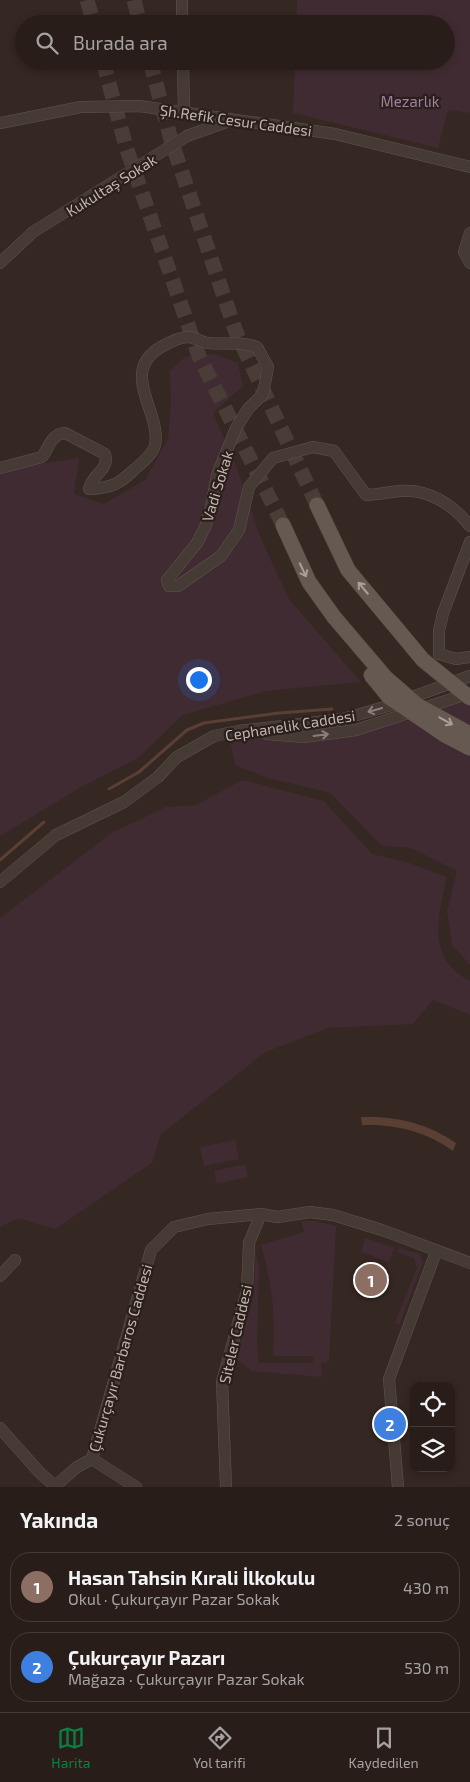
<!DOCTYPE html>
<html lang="tr">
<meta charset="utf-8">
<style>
:root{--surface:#281d19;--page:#302622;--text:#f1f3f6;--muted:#a5a2a2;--line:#443b38;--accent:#0b8043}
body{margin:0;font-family:"Exo 2",sans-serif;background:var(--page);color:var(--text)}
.controls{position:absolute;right:15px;bottom:15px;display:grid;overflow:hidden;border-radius:10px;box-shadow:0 2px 8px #0003}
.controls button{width:45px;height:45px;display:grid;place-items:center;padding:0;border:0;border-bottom:1px solid var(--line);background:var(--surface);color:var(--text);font:25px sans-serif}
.you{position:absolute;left:198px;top:679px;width:18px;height:18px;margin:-12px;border:4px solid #fff;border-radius:50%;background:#1a73e8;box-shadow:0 0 0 8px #1a73e833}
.badge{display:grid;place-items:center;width:32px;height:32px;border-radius:50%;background:var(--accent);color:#fff;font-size:16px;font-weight:700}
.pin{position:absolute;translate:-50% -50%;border:2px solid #fff;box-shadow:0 1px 5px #0006}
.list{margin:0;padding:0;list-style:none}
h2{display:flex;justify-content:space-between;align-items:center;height:65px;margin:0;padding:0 20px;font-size:21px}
h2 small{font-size:16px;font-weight:400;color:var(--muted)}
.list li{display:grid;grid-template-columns:32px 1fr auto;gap:15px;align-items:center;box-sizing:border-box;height:70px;margin:0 10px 10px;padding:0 10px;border:1px solid var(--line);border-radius:20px}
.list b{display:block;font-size:19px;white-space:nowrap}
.list p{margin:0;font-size:16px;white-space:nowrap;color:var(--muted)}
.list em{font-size:16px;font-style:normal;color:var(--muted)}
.icon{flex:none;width:28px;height:28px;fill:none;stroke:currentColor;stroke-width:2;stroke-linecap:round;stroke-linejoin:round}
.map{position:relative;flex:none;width:470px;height:1487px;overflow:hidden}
.search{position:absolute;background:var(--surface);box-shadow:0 2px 8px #0003;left:15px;right:15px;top:15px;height:55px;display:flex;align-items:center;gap:12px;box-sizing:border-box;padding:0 18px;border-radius:28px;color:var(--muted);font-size:19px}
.sheet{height:225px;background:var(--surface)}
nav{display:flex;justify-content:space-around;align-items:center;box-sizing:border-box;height:70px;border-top:1px solid var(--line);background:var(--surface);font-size:14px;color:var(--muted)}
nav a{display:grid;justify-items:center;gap:2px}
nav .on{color:var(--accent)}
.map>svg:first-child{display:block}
.green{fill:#412b33}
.water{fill:#5a4034}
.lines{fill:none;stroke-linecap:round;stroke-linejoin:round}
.stream{stroke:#5a4034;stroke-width:3}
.major-tunnel{stroke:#4a3c36;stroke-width:15;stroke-dasharray:15 8;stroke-linecap:butt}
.minor-casing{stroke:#61554f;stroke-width:12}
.major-casing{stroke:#4f433e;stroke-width:16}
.minor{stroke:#463a34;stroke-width:11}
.major{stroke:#665952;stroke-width:15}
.major-bridge-casing{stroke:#4f433e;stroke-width:16;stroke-linecap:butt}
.major-bridge{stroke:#665952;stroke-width:15}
.oneway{stroke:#ac9f98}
.oneway2{stroke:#8b7e78}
.labels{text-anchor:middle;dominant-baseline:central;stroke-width:4.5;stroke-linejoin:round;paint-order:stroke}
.park-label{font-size:15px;fill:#a17fa2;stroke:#2a1f1a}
.street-label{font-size:15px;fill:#c3b6af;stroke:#2a1f1a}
</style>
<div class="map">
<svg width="470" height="1487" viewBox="0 0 470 1487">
<rect width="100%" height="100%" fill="#352721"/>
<g class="green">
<path d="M 297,0 L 470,0 L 470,113 L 448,110 L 438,148 L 293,113 L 295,61 L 446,61 L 446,24 L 296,24 Z"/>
<path d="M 215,354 L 238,363 L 243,386 L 213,413 L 235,463 L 261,539 L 289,599 L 361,682 L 266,691 L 183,715 L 138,758 L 83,786 L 0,836 L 0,470 L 79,458 L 74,494 L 104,504 L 145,480 L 168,439 L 171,404 L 170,371 L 185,357 Z"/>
<path d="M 470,695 L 470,965 L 452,945 L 447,912 L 457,871 L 411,848 L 382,846 L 330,793 L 268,778 L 235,765 L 230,741 L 242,737 L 412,720 Z"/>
<path d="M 242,780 L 324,801 L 372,854 L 407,862 L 447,877 C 438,916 426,958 470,981 L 470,1015 L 433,1000 L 413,1024 L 328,1028 L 266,1052 L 161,1134 L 152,1163 L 55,1229 L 18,1218 L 0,1227 L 0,918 L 113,832 L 166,807 L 196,805 Z"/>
<path d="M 235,1140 L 239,1159 L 204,1166 L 200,1147 Z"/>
<path d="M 245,1164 L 248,1177 L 217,1184 L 214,1171 Z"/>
<path d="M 301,1221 L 315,1221 L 336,1226 L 329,1362 L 321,1363 L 322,1377 L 251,1371 L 236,1358 L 254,1294 L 255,1249 L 259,1268 L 257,1344 L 259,1363 L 313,1363 L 313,1356 L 273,1356 C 275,1313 273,1287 261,1245 L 304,1232 Z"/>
<path d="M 365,1238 L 394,1248 L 389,1262 L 361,1252 Z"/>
<path d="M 400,1248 L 420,1254 L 423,1262 L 399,1325 L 395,1323 L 417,1268 L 414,1258 L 397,1252 Z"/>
</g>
<path class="water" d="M 361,1117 C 396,1116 427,1123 456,1143 L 453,1151 C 426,1131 394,1124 362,1125 Z"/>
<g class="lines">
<g class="stream">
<path d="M 109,789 L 139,772 L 187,730 L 204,723 L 279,713 L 332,709"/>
<path d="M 0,860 L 44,822"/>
</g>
<g class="major-tunnel">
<path d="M 87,0 L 94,24"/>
<path d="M 134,0 L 140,24"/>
<path d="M 103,61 L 126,147 L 199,356 L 283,525"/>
<path d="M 150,61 L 171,140 L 236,332 L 317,505"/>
</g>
<defs>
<g id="minor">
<path d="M 182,0 L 182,24"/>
<path d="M 183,61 L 184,113"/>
<path d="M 0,123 L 81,107 L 139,106 L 335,134 L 470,167"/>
<path d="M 470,233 L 464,252 L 470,263"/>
<path d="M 0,263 L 33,232 L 187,136 L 229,121"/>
<path d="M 0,468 L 42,457 C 49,448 51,434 65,433 L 105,454 C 110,470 92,474 89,489 C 112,488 119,484 135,469 C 142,463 153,454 155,445 C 162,413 118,372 161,347 C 168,343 180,337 189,337 C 196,338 202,342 208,343 C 225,345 241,341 257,347 L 268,367 L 263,394 L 248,409 L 236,428 L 217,475 L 210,512 L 205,527 L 197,543 L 167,580 L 169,586 L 178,586 L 221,556 L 239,530 L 249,487 L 273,458 L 313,447 L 334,451 L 366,495 C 377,495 388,492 400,491 C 428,488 453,505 470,526"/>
<path d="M 470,542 L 443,613 L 439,631 L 439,654 L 456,659 L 470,657"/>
<path d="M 267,734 L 304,737 L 356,730 L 470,693"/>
<path d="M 0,882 L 56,835 L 124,802 L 158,777 L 177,757 L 214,736 L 238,731 L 343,719 L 388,706 L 470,676"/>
<path d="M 0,1276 L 15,1260"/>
<path d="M 0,1428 L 40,1473 L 55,1486"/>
<path d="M 92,1459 L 136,1487"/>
<path d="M 54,1487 L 77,1467 L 92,1459 L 151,1250 L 174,1227 L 208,1219 L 261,1214 L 277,1217 L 310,1212 L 333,1215 L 382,1230 L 470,1263"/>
<path d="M 226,1487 L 222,1382 L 247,1291 L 249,1243 L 261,1214"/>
<path d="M 398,1487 L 389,1379 L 436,1252"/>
</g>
<g id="major">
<path d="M 317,505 L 348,570"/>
<path d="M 283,525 L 309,582 L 334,617"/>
</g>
</defs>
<use href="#minor" class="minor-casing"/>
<use href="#major" class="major-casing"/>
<use href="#minor" class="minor"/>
<use href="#major" class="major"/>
<defs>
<g id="major-bridge">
<path d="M 348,570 L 423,660 L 470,698"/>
<path d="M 334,617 L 386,678 L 417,705 L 470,734"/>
<path d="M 371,675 L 389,697 L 445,735 L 470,748"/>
</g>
</defs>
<use href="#major-bridge" class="major-bridge-casing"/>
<use href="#major-bridge" class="major-bridge"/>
</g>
<defs><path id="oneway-shaft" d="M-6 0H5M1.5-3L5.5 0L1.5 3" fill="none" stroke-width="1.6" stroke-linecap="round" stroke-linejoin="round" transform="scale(1.25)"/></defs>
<g class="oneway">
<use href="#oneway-shaft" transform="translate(303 570) rotate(65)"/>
<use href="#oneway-shaft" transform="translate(363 588) rotate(-130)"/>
<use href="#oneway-shaft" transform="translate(446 721) rotate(29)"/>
</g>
<g class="oneway2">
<use href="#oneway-shaft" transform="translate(375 710) rotate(164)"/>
<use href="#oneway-shaft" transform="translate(321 735) rotate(-7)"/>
</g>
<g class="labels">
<g class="park-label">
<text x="410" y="101">Mezarlık</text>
</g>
<g class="street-label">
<text transform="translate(236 120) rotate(8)">Şh.Refik Cesur Caddesi</text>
<text transform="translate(111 185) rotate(-32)">Kukultaş Sokak</text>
<text transform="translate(217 486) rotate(-73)">Vadi Sokak</text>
<text transform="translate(290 725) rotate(-9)">Cephanelik Caddesi</text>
<text transform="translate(235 1334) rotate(-77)">Siteler Caddesi</text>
<text transform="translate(120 1358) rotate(-74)">Çukurçayır Barbaros Caddesi</text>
</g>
</g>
</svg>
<div class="controls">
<button><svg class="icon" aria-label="locate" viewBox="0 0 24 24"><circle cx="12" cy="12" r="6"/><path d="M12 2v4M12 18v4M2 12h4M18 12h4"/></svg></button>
<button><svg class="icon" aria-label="layers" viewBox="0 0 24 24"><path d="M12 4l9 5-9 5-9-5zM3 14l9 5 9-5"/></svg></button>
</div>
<div class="you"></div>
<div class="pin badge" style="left:371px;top:1280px;background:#8d6e63">1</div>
<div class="pin badge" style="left:390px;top:1424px;background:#3f7fe0">2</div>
<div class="search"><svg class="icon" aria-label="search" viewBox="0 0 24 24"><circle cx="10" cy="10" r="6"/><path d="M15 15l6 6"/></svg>Burada ara</div>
</div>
<section class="sheet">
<h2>Yakında<small>2 sonuç</small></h2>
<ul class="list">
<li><span class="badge" style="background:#8d6e63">1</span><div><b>Hasan Tahsin Kırali İlkokulu</b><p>Okul · Çukurçayır Pazar Sokak</p></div><em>430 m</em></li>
<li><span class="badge" style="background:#3f7fe0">2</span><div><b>Çukurçayır Pazarı</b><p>Mağaza · Çukurçayır Pazar Sokak</p></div><em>530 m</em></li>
</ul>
</section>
<nav>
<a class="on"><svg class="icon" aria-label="map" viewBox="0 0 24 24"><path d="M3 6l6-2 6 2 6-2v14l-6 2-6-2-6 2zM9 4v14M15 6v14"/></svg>Harita</a>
<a><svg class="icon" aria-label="directions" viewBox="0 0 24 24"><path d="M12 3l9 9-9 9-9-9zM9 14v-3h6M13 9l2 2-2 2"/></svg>Yol tarifi</a>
<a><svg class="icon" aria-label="saved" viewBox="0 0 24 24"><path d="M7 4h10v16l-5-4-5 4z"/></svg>Kaydedilen</a>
</nav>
